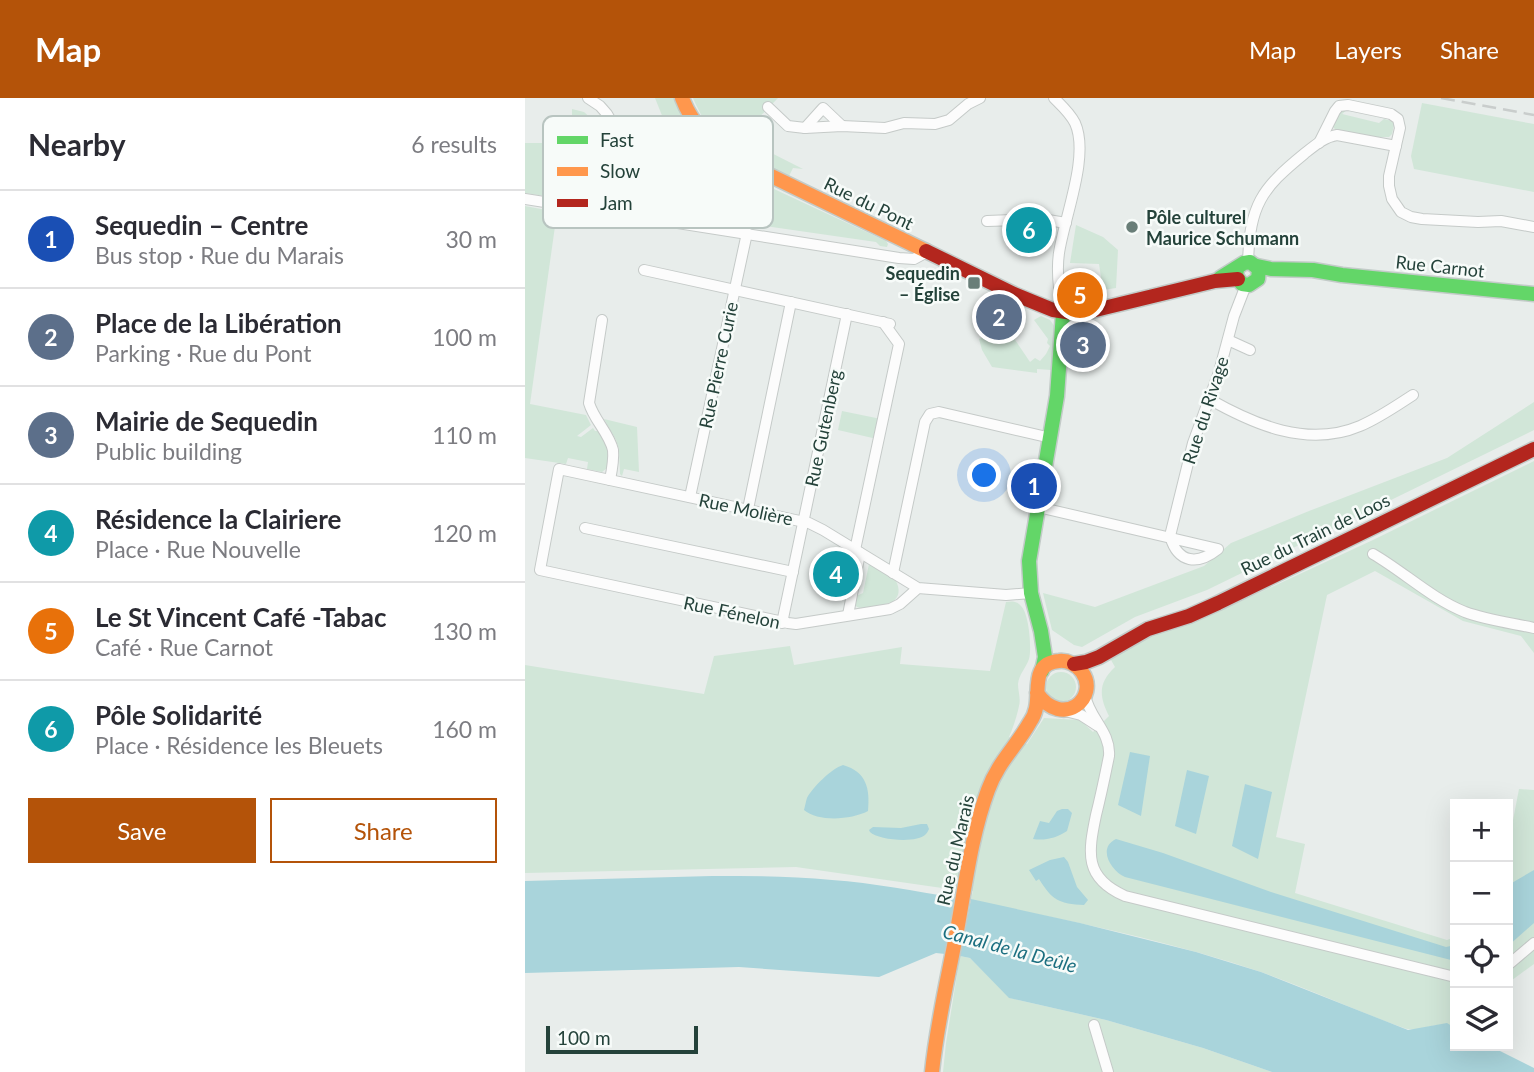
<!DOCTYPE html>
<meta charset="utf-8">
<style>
:root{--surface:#fff;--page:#f7f7f7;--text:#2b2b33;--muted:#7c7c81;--line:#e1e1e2;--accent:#b45309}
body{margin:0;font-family:Lato,sans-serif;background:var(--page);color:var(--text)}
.controls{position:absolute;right:21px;bottom:21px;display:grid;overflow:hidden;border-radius:0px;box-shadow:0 7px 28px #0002}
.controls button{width:63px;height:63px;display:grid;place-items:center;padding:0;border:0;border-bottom:2px solid var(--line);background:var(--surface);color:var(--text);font:35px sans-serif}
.scale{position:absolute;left:21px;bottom:18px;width:152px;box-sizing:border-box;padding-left:7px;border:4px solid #24423a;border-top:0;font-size:19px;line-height:24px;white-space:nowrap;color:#24423a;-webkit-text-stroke:5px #f7fbf9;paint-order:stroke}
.you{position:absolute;left:460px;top:378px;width:24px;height:24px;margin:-18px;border:5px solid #fff;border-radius:50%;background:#1a73e8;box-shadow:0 0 0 10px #1a73e833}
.badge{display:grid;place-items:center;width:46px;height:46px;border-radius:50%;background:var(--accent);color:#fff;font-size:23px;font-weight:700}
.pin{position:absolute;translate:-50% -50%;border:4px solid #fff;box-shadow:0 2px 7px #0006}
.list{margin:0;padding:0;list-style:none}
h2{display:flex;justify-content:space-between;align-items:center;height:91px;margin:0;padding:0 28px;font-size:30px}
h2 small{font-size:23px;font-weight:400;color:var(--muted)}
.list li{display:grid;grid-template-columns:46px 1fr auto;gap:21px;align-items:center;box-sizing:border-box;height:98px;padding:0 28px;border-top:2px solid var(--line)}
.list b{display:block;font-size:26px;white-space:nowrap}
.list p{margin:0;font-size:23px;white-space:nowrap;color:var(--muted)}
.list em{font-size:23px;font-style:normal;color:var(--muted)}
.actions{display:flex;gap:14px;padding:21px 28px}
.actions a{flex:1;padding:16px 0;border:2px solid var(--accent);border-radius:0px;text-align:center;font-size:24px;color:var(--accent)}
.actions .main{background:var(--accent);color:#fff}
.icon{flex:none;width:38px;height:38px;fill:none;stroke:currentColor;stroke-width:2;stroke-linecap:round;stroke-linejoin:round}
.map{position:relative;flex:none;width:1009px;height:974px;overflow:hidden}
header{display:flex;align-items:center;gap:42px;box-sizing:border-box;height:98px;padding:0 35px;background:var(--accent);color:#fff}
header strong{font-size:33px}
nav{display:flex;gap:38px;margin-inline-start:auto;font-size:24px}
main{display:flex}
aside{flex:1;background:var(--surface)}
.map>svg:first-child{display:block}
.green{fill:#d1e6d8}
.water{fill:#a9d4db}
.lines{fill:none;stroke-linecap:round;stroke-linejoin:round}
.street-casing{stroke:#c5cac8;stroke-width:12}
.fast-casing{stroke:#c3cbc8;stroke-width:17}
.slow-casing{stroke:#c3cbc8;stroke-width:17}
.jam-casing{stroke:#c3cbc8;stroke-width:17}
.street{stroke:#fcfcfc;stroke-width:10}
.fast{stroke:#63d668;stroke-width:14}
.slow{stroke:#ff974d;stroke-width:14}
.jam{stroke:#b3261e;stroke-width:14}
.rail{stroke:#c9cdcc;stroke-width:2.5;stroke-dasharray:14 7;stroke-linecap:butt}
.poi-dot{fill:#697e78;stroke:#f7fbf9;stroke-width:2.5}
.labels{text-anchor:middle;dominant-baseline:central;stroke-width:5;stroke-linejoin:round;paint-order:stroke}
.street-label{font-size:18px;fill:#24423a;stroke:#f7fbf9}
.poi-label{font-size:18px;font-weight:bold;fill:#24423a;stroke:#f7fbf9;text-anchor:start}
.water-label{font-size:19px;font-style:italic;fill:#1c6f80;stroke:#f7fbf9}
.key{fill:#f7fbf9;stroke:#b8c4c0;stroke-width:2}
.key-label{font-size:19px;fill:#24423a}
</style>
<header>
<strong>Map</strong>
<nav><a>Map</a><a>Layers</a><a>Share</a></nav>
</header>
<main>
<aside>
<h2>Nearby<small>6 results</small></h2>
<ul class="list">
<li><span class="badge" style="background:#1a4fb4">1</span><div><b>Sequedin – Centre</b><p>Bus stop · Rue du Marais</p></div><em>30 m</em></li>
<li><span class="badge" style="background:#5c6f8a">2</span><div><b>Place de la Libération</b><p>Parking · Rue du Pont</p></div><em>100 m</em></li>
<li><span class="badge" style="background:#5c6f8a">3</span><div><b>Mairie de Sequedin</b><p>Public building</p></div><em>110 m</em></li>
<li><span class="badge" style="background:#0f9aa8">4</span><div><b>Résidence la Clairiere</b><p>Place · Rue Nouvelle</p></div><em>120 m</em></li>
<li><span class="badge" style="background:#e8710a">5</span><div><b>Le St Vincent Café -Tabac</b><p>Café · Rue Carnot</p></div><em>130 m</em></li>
<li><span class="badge" style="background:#0f9aa8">6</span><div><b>Pôle Solidarité</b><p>Place · Résidence les Bleuets</p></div><em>160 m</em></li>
</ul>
<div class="actions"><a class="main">Save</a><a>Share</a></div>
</aside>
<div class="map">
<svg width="1009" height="974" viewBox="0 0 1009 974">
<rect width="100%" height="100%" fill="#e8edeb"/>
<g class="green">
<path d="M 130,0 L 150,0 C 158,21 168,38 184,53 C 207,73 237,85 264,98 C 296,113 329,128 361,143 L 363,146 L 362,149 L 355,148 L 351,144 L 240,128 L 246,102 L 187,74 L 157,45 L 140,25 Z"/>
<path d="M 168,0 L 253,0 L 215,39 L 278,71 L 268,70 L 264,78 C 240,66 210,56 192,37 C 181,27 174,14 168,0 Z"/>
<path d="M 897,5 L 1009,26 L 1009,94 L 889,71 L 886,58 Z"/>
<path d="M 47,11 L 59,14 L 70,24 L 76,21 L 81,29 L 53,33 L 42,45 L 47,71 L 62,69 L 67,99 L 88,102 L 121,97 L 125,103 L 123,111 L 120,113 L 0,95 L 0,45 L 34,45 L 47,30 Z"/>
<path d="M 823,11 L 817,16 L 854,25 L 859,21 L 867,23 L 869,27 L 867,36 L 864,39 L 856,39 L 853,41 L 811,32 L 808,29 C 808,19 814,12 823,11 Z"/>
<path d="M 0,108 L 32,114 L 5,306 L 61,317 L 66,327 L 52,338 L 56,339 L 68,330 L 70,333 L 75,333 C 81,345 85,356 82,370 L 77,374 L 62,371 L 63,364 L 43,360 L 41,366 L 0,360 Z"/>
<path d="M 551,127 L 578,139 L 593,152 L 591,190 L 578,192 L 574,166 L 545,165 Z"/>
<path d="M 516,218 L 525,222 L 530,229 L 526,272 L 512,271 L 512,275 L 467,269 L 457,252 L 454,241 L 482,230 L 505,264 L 510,260 L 515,263 L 521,256 L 525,248 L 522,245 L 523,241 L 509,222 Z"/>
<path d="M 1009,304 L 1009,332 L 682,492 L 610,519 L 557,549 L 549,547 L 527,532 L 518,495 L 570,509 L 679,468 L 706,445 L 784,413 L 922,360 Z"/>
<path d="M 317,313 L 356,321 L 352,341 L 313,332 Z"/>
<path d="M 79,321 L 112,329 L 114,374 L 99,371 L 97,378 L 95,376 L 94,352 L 91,342 Z"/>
<path d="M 1009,363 L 1009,555 L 996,538 L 938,523 L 850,473 L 802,497 L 751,739 L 780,746 L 770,795 L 922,842 L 930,839 L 930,930 C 912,920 895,936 879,930 C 831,913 784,891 736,874 C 644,843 547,823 452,804 L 446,801 L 448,793 L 431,792 L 271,769 L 0,775 L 0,567 L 179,596 L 189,558 L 265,548 L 269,567 L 377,549 L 375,566 L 465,573 L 481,504 C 487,503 492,503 496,508 C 504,515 507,551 504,561 C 501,570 494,576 493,586 C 493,593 496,601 494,608 C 492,618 488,630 484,639 L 502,646 L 519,620 L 555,622 L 568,634 L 584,618 C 574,598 573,585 590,569 L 586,562 C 612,541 642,531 675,522 L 848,442 Z"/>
<path d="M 344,466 L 371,483 C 375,491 375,499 367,504 C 361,506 338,512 332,509 C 328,506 329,503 329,499 L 338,495 Z"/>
<circle cx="536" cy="589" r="15"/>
<path d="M 994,691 L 1009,692 L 1009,866 L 983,885 L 983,748 Z"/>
<path d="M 435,858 L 445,860 L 485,900 L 581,922 L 678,950 L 747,974 L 418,974 L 421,945 Z"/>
</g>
<g class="water">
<path d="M 605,654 L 625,658 L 616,718 L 593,707 Z"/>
<path d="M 318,667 C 342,674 345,691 343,713 C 326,722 293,724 279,712 C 280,708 281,703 282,700 C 288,689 306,671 318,667 Z"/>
<path d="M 662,672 L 684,678 L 671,736 L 650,728 Z"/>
<path d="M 720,686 L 747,694 L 733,761 L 707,748 Z"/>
<path d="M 537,711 L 543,711 L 547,715 L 542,733 C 531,740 520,743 508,741 L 515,723 L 524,725 L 532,713 Z"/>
<path d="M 396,726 L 402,726 L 404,731 C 403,733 402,735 401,736 C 392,746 353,742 345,734 L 344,732 L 348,729 L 376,730 Z"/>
<path d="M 591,741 L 638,755 L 746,794 L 921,849 L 930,847 L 930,863 L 600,779 C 586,773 572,750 591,741 Z"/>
<path d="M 539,759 L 543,764 L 552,789 L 563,802 L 559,807 C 534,806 527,802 514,781 L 511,783 L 504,772 L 525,762 Z"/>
<path d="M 1009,772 L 1009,825 L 983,848 L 983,800 L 985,786 Z"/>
<path d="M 187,778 C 227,778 267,778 307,782 C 348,785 390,793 431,800 L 420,856 L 411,855 L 354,879 L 214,869 L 0,875 L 0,783 Z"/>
<path d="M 446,801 L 555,825 L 671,854 L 736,874 L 883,932 L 922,925 L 930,930 L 930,948 L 965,948 L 1009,970 L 1009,974 L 747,974 L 678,950 L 581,922 L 484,900 L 445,860 L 435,858 Z"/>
</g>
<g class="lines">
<defs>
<g id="street">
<path d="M 63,0 L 75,8 L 82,16 L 145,124"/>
<path d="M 529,0 C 537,8 545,15 550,25 C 565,58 539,120 534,155 C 531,175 534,195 538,215"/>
<path d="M 243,9 L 263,28 L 280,30 L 317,28 L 360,30 L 379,25 L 410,26 L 424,22 L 443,6 L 455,0"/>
<path d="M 280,30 L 298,10 L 317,28"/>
<path d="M 794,45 L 810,13 L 814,8 L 823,7 L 866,16 L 873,21 L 875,30 L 864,78 L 864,88 L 867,101 L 876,114 L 886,119 L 897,121 L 953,124 L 976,123 L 1009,129"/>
<path d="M 0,101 L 374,160 L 389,161 L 402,154"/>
<path d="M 462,123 L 517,121 L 541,125"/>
<path d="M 723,164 C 725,107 736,91 779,56 C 789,48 799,39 812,37 L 871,48"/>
<path d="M 119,172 L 365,226"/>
<path d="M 77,222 L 64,305 C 69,322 84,335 88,352 C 89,362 87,372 85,382"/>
<path d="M 703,242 L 725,252"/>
<path d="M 684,301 C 730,327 783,350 835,328 C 854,320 871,308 888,297"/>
<path d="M 165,399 L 222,135"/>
<path d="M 513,409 L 693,451 C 673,467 653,466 645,438"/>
<path d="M 223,411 L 266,204"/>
<path d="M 60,430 L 268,474"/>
<path d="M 645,438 L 668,345 L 694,274 L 709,218 L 721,187"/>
<path d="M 330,452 L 374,246 L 358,224"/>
<path d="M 848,456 C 879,474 907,501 940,514 C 962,522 986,525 1009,530"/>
<path d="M 368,475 L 400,324 L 405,316 L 414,314 L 526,340"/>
<path d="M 393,490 L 375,506 L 365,511 L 271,526 L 263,525 L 15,472 L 34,371 L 284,425 L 298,432 L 393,490 L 481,497 L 506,495"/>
<path d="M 323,517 L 335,455"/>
<path d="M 257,525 L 322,216"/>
<path d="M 560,597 C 564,620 586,634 584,658 C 580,678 576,697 571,717 C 563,755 559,780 600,798 L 930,879"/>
<path d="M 540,613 L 556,617 L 573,628"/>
<path d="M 983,867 L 1009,845"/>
<path d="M 569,927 L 583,974"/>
</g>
<g id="fast">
<path d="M 732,168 L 746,171 L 788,172 L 817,177 L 1009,196"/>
<path d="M 695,180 L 719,165 L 725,164 L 734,171 L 733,181 L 724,187 L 717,186 L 711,178 L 712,171"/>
<path d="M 517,573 L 520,559 L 516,533 L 506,495 L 504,463 L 532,298 L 538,215"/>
</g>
<g id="slow">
<path d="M 157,0 C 167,26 184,44 207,59 L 401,153"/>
<path d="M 407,974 C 412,924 424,876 433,827 C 441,782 447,735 463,692 C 473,664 491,649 505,624 C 508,620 510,615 511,610 C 515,592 506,565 534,563 C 543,562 552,567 557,574 C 575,599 538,632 512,595"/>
</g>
<g id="jam">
<path d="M 401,153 L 489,196 L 528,212 L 554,216 L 690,183 L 713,181"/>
<path d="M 549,566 L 561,564 L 574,559 L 623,531 L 664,518 L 693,505 L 1009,351"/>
</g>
</defs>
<use href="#street" class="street-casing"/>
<use href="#fast" class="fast-casing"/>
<use href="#slow" class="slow-casing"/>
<use href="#jam" class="jam-casing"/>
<use href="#street" class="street"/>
<use href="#fast" class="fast"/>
<use href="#slow" class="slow"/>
<use href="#jam" class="jam"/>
<path class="rail" d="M 916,0 L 1009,17"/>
</g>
<g class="poi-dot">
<circle cx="607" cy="129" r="7"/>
<rect x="442" y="178" width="14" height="14" rx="3.5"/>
</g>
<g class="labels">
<g class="street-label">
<text transform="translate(344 105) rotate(26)">Rue du Pont</text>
<text transform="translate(915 168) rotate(6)">Rue Carnot</text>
<text transform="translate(193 267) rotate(-78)">Rue Pierre Curie</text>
<text transform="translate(680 312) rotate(-72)">Rue du Rivage</text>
<text transform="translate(298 330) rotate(-78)">Rue Gutenberg</text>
<text transform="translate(221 411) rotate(12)">Rue Molière</text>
<text transform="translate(790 436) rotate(-26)">Rue du Train de Loos</text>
<text transform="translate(207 514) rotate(12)">Rue Fénelon</text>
<text transform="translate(430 752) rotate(-77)">Rue du Marais</text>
</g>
<g class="poi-label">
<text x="621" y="119">Pôle culturel<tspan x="621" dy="21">Maurice Schumann</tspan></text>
<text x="435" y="175" text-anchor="end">Sequedin<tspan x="435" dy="21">– Église</tspan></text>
</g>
<g class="water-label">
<text transform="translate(485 850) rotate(15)">Canal de la Deûle</text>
</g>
</g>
<rect x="18" y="18" width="230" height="112" rx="10" class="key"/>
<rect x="32" y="38" width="31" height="8" fill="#63d668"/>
<rect x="32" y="69" width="31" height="9" fill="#ff974d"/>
<rect x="32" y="101" width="31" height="8" fill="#b3261e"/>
<g class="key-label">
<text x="75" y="49">Fast</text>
<text x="75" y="80">Slow</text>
<text x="75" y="112">Jam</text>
</g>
</svg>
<div class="controls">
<button>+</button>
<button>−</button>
<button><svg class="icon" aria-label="locate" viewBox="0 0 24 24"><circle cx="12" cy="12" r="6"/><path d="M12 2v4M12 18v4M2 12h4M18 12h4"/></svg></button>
<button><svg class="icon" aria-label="layers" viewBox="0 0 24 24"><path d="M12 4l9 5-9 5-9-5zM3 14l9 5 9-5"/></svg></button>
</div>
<div class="scale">100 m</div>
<div class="you"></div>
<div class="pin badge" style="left:509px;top:388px;background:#1a4fb4">1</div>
<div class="pin badge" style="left:474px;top:219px;background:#5c6f8a">2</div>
<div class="pin badge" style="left:558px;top:247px;background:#5c6f8a">3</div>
<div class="pin badge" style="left:311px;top:476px;background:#0f9aa8">4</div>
<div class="pin badge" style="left:555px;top:197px;background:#e8710a">5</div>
<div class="pin badge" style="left:504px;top:132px;background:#0f9aa8">6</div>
</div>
</main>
